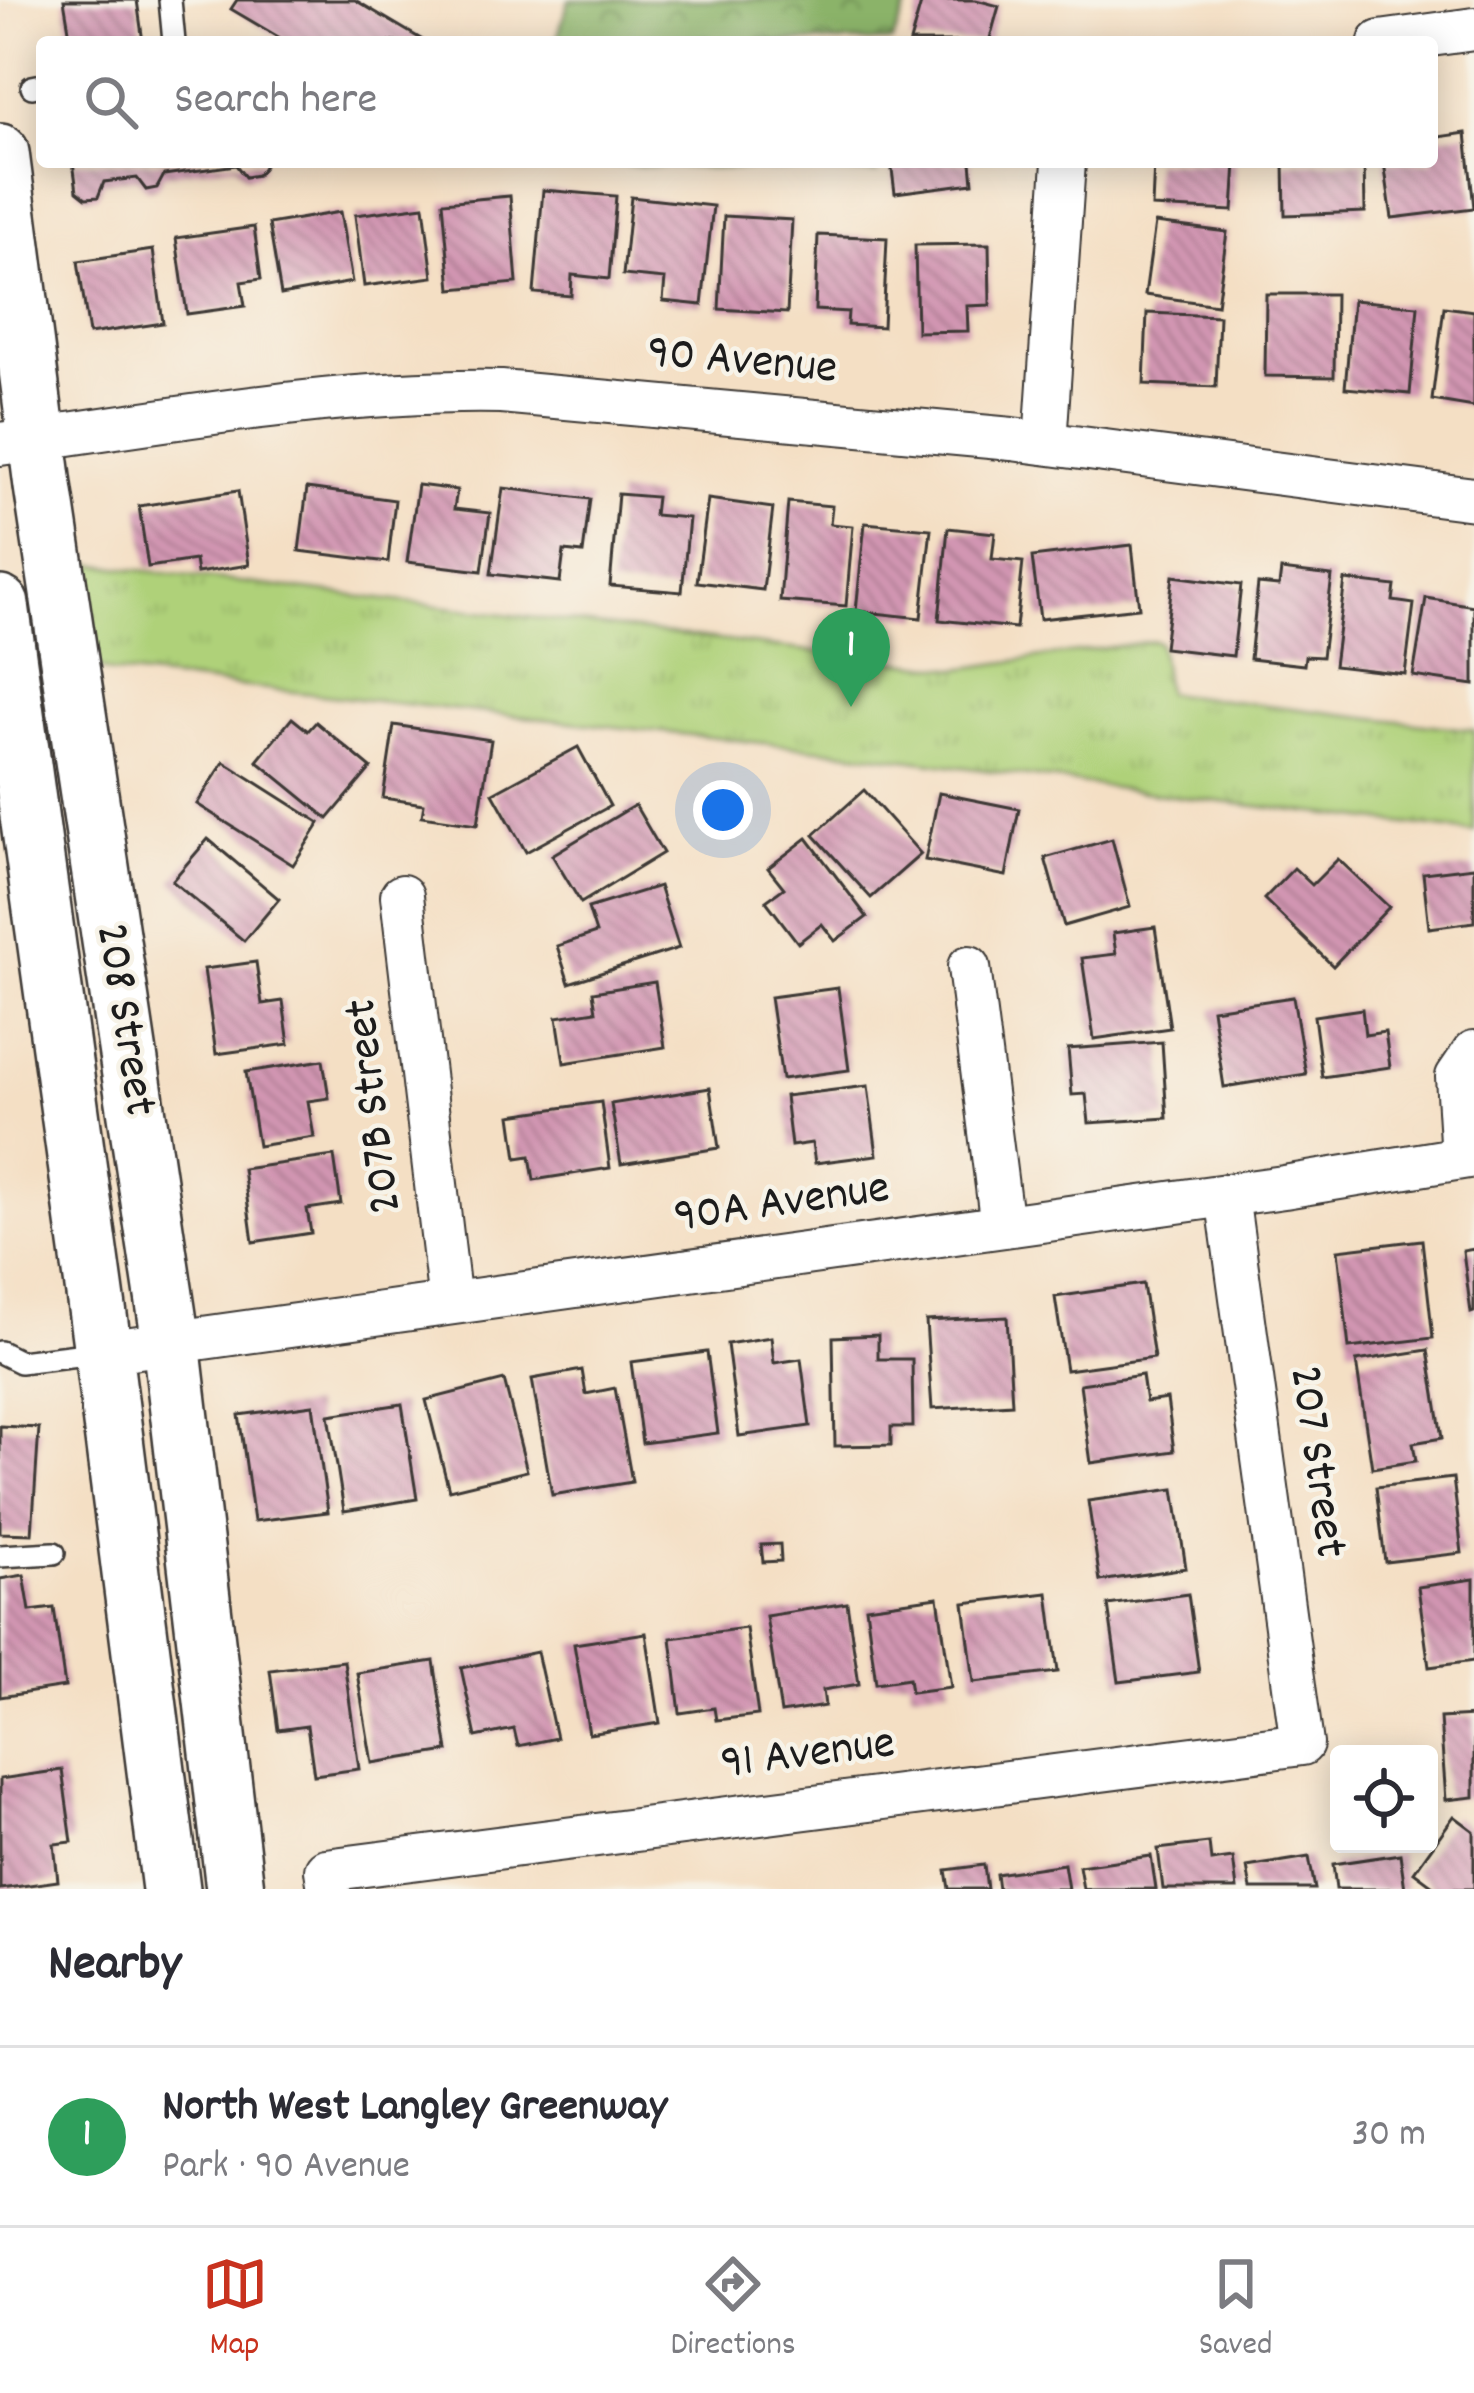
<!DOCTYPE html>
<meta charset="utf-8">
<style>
:root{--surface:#fff;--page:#f2f2f3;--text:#2b2b33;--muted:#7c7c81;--line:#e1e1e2;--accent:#c8321e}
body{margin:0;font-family:Dekko,sans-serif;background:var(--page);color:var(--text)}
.controls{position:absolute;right:36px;bottom:36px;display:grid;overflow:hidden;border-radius:12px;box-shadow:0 6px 30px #0003}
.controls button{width:108px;height:108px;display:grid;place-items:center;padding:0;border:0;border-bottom:3px solid var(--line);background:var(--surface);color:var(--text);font:60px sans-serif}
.you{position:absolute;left:723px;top:810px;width:42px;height:42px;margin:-30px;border:9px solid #fff;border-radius:50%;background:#1a73e8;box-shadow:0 0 0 18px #1a73e833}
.badge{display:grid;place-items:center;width:78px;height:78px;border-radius:50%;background:var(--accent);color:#fff;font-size:39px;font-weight:700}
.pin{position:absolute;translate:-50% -99px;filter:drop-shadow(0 3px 6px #0008)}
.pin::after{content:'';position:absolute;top:63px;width:42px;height:36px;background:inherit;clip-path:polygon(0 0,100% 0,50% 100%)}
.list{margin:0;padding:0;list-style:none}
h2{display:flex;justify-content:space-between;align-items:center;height:156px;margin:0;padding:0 48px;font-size:51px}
h2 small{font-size:39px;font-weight:400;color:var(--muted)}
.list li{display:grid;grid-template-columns:78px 1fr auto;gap:36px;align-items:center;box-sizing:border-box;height:180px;padding:0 48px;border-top:3px solid var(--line)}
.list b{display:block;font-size:45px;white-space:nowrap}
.list p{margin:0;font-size:39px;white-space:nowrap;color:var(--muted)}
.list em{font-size:39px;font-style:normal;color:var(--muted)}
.icon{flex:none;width:66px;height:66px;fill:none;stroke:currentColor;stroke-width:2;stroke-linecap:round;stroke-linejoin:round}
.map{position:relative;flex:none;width:1474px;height:1889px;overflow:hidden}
.search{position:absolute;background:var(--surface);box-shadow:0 6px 30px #0003;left:36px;right:36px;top:36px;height:132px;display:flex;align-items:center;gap:30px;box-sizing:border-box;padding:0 42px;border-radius:12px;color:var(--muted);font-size:45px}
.sheet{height:336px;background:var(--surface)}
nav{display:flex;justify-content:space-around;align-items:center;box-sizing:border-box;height:168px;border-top:3px solid var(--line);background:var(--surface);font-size:33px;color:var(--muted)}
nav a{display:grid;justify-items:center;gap:6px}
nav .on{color:var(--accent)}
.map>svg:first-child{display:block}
.grass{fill:url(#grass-tufts);stroke:#66764a;stroke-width:3}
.forest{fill:url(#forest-crowns);stroke:#546842;stroke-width:3}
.building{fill:url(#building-back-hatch)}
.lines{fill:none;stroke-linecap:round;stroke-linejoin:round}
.service-casing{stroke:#3c3935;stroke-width:26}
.minor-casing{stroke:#3c3935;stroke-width:46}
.secondary-casing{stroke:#3c3935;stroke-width:62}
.service{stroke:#fff;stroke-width:21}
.minor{stroke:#fff;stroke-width:42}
.secondary{stroke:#fff;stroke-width:57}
.labels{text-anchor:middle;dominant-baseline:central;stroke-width:9;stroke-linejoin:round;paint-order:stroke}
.street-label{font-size:48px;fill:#1c1c1c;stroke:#f7f3e8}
</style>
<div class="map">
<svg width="1474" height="1889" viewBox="0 0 1474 1889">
<defs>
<pattern id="grass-tufts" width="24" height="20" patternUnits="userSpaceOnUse" patternTransform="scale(3)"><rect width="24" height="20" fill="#afd179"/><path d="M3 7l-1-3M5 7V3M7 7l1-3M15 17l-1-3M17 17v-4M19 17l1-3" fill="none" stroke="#96b368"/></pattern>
<pattern id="forest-crowns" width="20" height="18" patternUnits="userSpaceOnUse" patternTransform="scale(3)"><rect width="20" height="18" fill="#8bb369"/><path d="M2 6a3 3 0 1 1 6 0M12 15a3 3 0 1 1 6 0" fill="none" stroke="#719156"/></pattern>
<pattern id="building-back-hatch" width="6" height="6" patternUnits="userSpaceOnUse" patternTransform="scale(3)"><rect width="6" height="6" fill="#d296b2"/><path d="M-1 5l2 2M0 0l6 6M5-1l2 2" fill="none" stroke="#aa7a90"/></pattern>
</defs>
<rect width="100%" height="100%" fill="#f7f3e8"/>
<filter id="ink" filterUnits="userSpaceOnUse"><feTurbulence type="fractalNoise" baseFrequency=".00833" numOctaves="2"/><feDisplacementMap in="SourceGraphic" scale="24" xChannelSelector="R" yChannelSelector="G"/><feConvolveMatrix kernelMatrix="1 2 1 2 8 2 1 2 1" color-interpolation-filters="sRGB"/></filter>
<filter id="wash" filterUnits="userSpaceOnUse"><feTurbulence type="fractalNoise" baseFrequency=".004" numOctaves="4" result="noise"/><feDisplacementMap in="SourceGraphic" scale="48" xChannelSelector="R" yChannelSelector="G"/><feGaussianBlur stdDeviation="2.7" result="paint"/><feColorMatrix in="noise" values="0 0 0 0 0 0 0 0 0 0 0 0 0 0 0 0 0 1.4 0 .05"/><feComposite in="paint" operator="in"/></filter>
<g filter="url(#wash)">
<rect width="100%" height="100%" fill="#f4dfc4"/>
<path class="grass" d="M 82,563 L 959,669 L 1154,641 L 1159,643 L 1166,693 L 1474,730 L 1474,832 L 1180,797 L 883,756 L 111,672 L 96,667 Z"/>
<g class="forest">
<path d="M 569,0 L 910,0 L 892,42 L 556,42 Z"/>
<path d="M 516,162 L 877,162 L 876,173 Z"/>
</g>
<g id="blocks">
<g class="building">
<path d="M 64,0 L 137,0 L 143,42 L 71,42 Z"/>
<path d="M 237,0 L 355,0 L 426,42 L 287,42 L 231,9 Z"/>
<path d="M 922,0 L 976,0 L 999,6 L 989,42 L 910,42 Z"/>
<path d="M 1466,133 L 1474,208 L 1392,218 L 1384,162 L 1432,162 L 1432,138 Z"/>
<path d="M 73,162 L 263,162 L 264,167 L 257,175 L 245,177 L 236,165 L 164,175 L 157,188 L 146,190 L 137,178 L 104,182 L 98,197 L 86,198 L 77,191 Z"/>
<path d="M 891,162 L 971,162 L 973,183 L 895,193 Z"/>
<path d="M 1154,162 L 1236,162 L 1233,211 L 1152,207 Z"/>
<path d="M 1364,162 L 1365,212 L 1285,215 L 1284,163 Z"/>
<path d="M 543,190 L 616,196 L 609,279 L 572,275 L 571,296 L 534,293 Z"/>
<path d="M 510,196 L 517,283 L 451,289 L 443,202 Z"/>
<path d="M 631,197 L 713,206 L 702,305 L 663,301 L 665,279 L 623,275 Z"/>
<path d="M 424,206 L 433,277 L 364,286 L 355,215 Z"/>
<path d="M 340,212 L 352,282 L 281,295 L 269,224 Z"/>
<path d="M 724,216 L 792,220 L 787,313 L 719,309 Z"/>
<path d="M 1155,223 L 1227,232 L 1217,305 L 1145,295 Z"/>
<path d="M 254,227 L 261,279 L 241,282 L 245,306 L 187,314 L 176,238 Z"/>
<path d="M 818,235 L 887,238 L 883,327 L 847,325 L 848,312 L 815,310 Z"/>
<path d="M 989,244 L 990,305 L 967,306 L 968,331 L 917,332 L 915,245 Z"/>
<path d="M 153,250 L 163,323 L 89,334 L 78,261 Z"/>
<path d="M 1266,294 L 1335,294 L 1334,377 L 1265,376 Z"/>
<path d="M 1353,300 L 1418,306 L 1410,394 L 1345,388 Z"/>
<path d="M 1444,307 L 1474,311 L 1474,407 L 1432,400 Z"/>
<path d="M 1147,313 L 1219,316 L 1216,387 L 1144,384 Z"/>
<path d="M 418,485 L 457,490 L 454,509 L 490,513 L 482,571 L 407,562 Z"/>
<path d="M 307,488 L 395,500 L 388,562 L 299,551 Z"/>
<path d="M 503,488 L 590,499 L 583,553 L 564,551 L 560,582 L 491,574 Z"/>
<path d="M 238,491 L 249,565 L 197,573 L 195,560 L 148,567 L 139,506 Z"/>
<path d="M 618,494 L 656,497 L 654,515 L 689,518 L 682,592 L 610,586 Z"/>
<path d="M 708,499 L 773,508 L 763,590 L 697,582 Z"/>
<path d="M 788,502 L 832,506 L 830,524 L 853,526 L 846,606 L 780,601 Z"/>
<path d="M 865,523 L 931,529 L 921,618 L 856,611 Z"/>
<path d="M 948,528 L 995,533 L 992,559 L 1023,562 L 1016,628 L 939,620 Z"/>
<path d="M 1132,545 L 1139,608 L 1040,619 L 1032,557 Z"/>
<path d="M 1281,570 L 1332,576 L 1322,657 L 1305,656 L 1304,665 L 1250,659 L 1258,584 L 1279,586 Z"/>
<path d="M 1173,576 L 1241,585 L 1233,656 L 1164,648 Z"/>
<path d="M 1345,580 L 1395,586 L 1393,601 L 1414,604 L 1405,674 L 1334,666 Z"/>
<path d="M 1426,598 L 1474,606 L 1474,685 L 1413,676 Z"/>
<path d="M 292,718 L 308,731 L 316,722 L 371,768 L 328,819 L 257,761 Z"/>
<path d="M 394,725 L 491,740 L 478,824 L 422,816 L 424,804 L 383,798 Z"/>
<path d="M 578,747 L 610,806 L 526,852 L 493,793 Z"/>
<path d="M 224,762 L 320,823 L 293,865 L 197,804 Z"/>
<path d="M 864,790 L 921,854 L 871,898 L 814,835 Z"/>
<path d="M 939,793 L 1019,809 L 1006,876 L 925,860 Z"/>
<path d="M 635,805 L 663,853 L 581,903 L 552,855 Z"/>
<path d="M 807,838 L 867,917 L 835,941 L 822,924 L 798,943 L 766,901 L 784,888 L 768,868 Z"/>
<path d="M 208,839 L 279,899 L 244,941 L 172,881 Z"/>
<path d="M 1112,839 L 1130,907 L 1064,926 L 1045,858 Z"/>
<path d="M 1338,859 L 1389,907 L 1333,966 L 1264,899 L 1294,868 L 1312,885 Z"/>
<path d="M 1474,867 L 1474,922 L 1429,928 L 1423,873 Z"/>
<path d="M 659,886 L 679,948 L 569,983 L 557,946 L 596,933 L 588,908 Z"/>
<path d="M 1155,927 L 1170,1028 L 1094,1039 L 1082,958 L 1116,954 L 1113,933 Z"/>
<path d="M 256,962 L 262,1004 L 283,1001 L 289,1044 L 216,1054 L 204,969 Z"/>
<path d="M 655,982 L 665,1047 L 564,1063 L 557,1017 L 596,1011 L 593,992 Z"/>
<path d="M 838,988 L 849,1070 L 782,1079 L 770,997 Z"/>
<path d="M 1293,997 L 1306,1074 L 1224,1087 L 1212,1009 Z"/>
<path d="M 1362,1009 L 1365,1035 L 1385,1032 L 1390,1067 L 1322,1077 L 1314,1016 Z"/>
<path d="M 1162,1042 L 1167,1118 L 1089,1123 L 1086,1094 L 1072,1095 L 1068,1049 Z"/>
<path d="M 323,1060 L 329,1098 L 308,1101 L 314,1137 L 258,1146 L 246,1072 Z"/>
<path d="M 868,1086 L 877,1155 L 815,1163 L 812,1143 L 791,1146 L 785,1096 Z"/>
<path d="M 710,1088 L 719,1148 L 621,1164 L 611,1104 Z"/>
<path d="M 601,1102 L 610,1168 L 534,1180 L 530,1156 L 517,1158 L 511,1115 Z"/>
<path d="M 334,1156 L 341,1204 L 307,1209 L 311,1233 L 253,1242 L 243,1169 Z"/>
<path d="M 1422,1240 L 1433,1338 L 1349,1348 L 1338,1250 Z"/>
<path d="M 1474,1249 L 1474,1312 L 1471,1313 L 1463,1251 Z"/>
<path d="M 1143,1284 L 1154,1358 L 1066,1370 L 1055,1297 Z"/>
<path d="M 1007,1317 L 1012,1404 L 932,1409 L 926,1321 Z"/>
<path d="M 878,1335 L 878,1359 L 912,1359 L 913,1427 L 891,1427 L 891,1445 L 835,1446 L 833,1337 Z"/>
<path d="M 771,1337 L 774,1363 L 801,1359 L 810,1426 L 739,1436 L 727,1344 Z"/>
<path d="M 1428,1350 L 1442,1438 L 1413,1443 L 1416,1461 L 1372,1468 L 1356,1361 Z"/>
<path d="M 707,1352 L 718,1433 L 642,1443 L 631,1362 Z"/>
<path d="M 582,1370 L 586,1394 L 615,1388 L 632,1482 L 552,1495 L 532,1379 Z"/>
<path d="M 1142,1375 L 1146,1402 L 1167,1399 L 1174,1451 L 1091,1463 L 1080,1384 Z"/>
<path d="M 504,1380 L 527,1471 L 449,1490 L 426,1400 Z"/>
<path d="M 402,1404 L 417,1499 L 344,1511 L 329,1415 Z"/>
<path d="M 313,1405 L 328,1512 L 254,1521 L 239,1415 Z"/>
<path d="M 0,1426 L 39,1428 L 32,1534 L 0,1533 Z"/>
<path d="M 1453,1478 L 1462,1553 L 1385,1562 L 1376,1487 Z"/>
<path d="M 1174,1489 L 1186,1568 L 1100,1581 L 1088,1501 Z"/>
<path d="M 780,1544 L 781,1561 L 763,1562 L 761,1545 Z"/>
<path d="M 24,1575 L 30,1611 L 54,1608 L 65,1687 L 0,1697 L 0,1579 Z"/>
<path d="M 1474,1579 L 1474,1661 L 1429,1667 L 1418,1587 Z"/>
<path d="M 1048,1593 L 1058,1672 L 974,1682 L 964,1603 Z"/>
<path d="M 1188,1594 L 1199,1672 L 1119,1682 L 1108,1605 Z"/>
<path d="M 938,1597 L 951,1687 L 911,1692 L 909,1678 L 876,1683 L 866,1607 Z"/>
<path d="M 847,1603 L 859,1684 L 823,1690 L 825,1706 L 781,1713 L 766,1616 Z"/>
<path d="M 746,1628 L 758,1715 L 716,1720 L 714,1708 L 680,1713 L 671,1638 Z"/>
<path d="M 646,1633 L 660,1723 L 589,1734 L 574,1644 Z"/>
<path d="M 537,1652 L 556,1738 L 518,1746 L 514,1729 L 476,1737 L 461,1668 Z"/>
<path d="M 344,1661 L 359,1769 L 314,1775 L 307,1726 L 278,1730 L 270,1670 Z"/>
<path d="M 434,1661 L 448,1751 L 372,1763 L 357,1673 Z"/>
<path d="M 1474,1716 L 1474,1797 L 1446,1800 L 1440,1718 Z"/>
<path d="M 62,1770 L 72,1842 L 54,1844 L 58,1881 L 0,1889 L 0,1779 Z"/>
<path d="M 1454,1816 L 1474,1831 L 1474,1889 L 1437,1889 L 1414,1872 Z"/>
<path d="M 1209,1843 L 1211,1861 L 1233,1858 L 1237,1889 L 1163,1889 L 1158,1849 Z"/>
<path d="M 1400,1854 L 1405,1889 L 1336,1889 L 1333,1864 Z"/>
<path d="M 1151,1856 L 1156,1889 L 1083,1889 L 1079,1866 Z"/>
<path d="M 1309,1857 L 1315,1889 L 1251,1889 L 1247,1867 Z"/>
<path d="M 1064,1864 L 1068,1889 L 998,1889 L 996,1874 Z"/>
<path d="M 984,1865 L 987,1889 L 949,1889 L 946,1870 Z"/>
</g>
</g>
</g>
<g filter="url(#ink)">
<use href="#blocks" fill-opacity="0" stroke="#3c3935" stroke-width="3"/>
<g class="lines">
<defs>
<g id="service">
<path d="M 170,0 L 174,42"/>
<path d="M 32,87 L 42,85"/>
<path d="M 0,1352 L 20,1362 L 102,1352"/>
<path d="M 0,1556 L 54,1553"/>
</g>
<g id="minor">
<path d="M 1380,42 L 1474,29"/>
<path d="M 1045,443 L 1064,162"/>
<path d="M 0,444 C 165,421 334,389 501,392 L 1012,439 L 1474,499"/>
<path d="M 402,896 L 450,1303"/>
<path d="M 969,967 L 1002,1226"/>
<path d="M 1462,1157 L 1457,1077 L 1474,1052"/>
<path d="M 103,1352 L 1284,1187 L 1474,1156"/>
<path d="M 329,1889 L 326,1870 L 1302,1744 L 1227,1195"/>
</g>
<g id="secondary">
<path d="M 0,153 L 43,486 L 171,1342 L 235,1889"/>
<path d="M 0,605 L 103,1352 L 171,1889"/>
</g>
</defs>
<use href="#service" class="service-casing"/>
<use href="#minor" class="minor-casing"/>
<use href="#secondary" class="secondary-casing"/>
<use href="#service" class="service"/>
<use href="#minor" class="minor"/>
<use href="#secondary" class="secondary"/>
</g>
</g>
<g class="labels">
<g class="street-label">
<text transform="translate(742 363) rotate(5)">90 Avenue</text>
<text transform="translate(123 1020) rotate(81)">208 Street</text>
<text transform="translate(376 1106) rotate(-97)">207B Street</text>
<text transform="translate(782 1205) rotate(-8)">90A Avenue</text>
<text transform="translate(1315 1462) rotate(82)">207 Street</text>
<text transform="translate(808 1756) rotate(-7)">91 Avenue</text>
</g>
</g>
</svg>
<div class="controls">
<button><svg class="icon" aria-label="locate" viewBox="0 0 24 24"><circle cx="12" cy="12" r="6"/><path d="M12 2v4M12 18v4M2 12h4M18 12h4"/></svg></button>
</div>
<div class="you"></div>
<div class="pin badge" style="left:851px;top:707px;background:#2e9e5b">1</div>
<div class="search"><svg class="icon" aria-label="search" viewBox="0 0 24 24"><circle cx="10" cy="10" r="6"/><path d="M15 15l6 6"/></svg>Search here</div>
</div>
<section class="sheet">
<h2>Nearby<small></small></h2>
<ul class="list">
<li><span class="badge" style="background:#2e9e5b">1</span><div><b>North West Langley Greenway</b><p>Park · 90 Avenue</p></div><em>30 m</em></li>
</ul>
</section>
<nav>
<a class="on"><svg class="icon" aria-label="map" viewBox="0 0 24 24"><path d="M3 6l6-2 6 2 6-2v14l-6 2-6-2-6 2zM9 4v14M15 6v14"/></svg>Map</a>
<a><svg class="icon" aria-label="directions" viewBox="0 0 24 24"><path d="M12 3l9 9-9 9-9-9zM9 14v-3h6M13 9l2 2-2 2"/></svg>Directions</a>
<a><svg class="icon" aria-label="saved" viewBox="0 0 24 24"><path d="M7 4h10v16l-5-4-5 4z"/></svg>Saved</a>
</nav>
